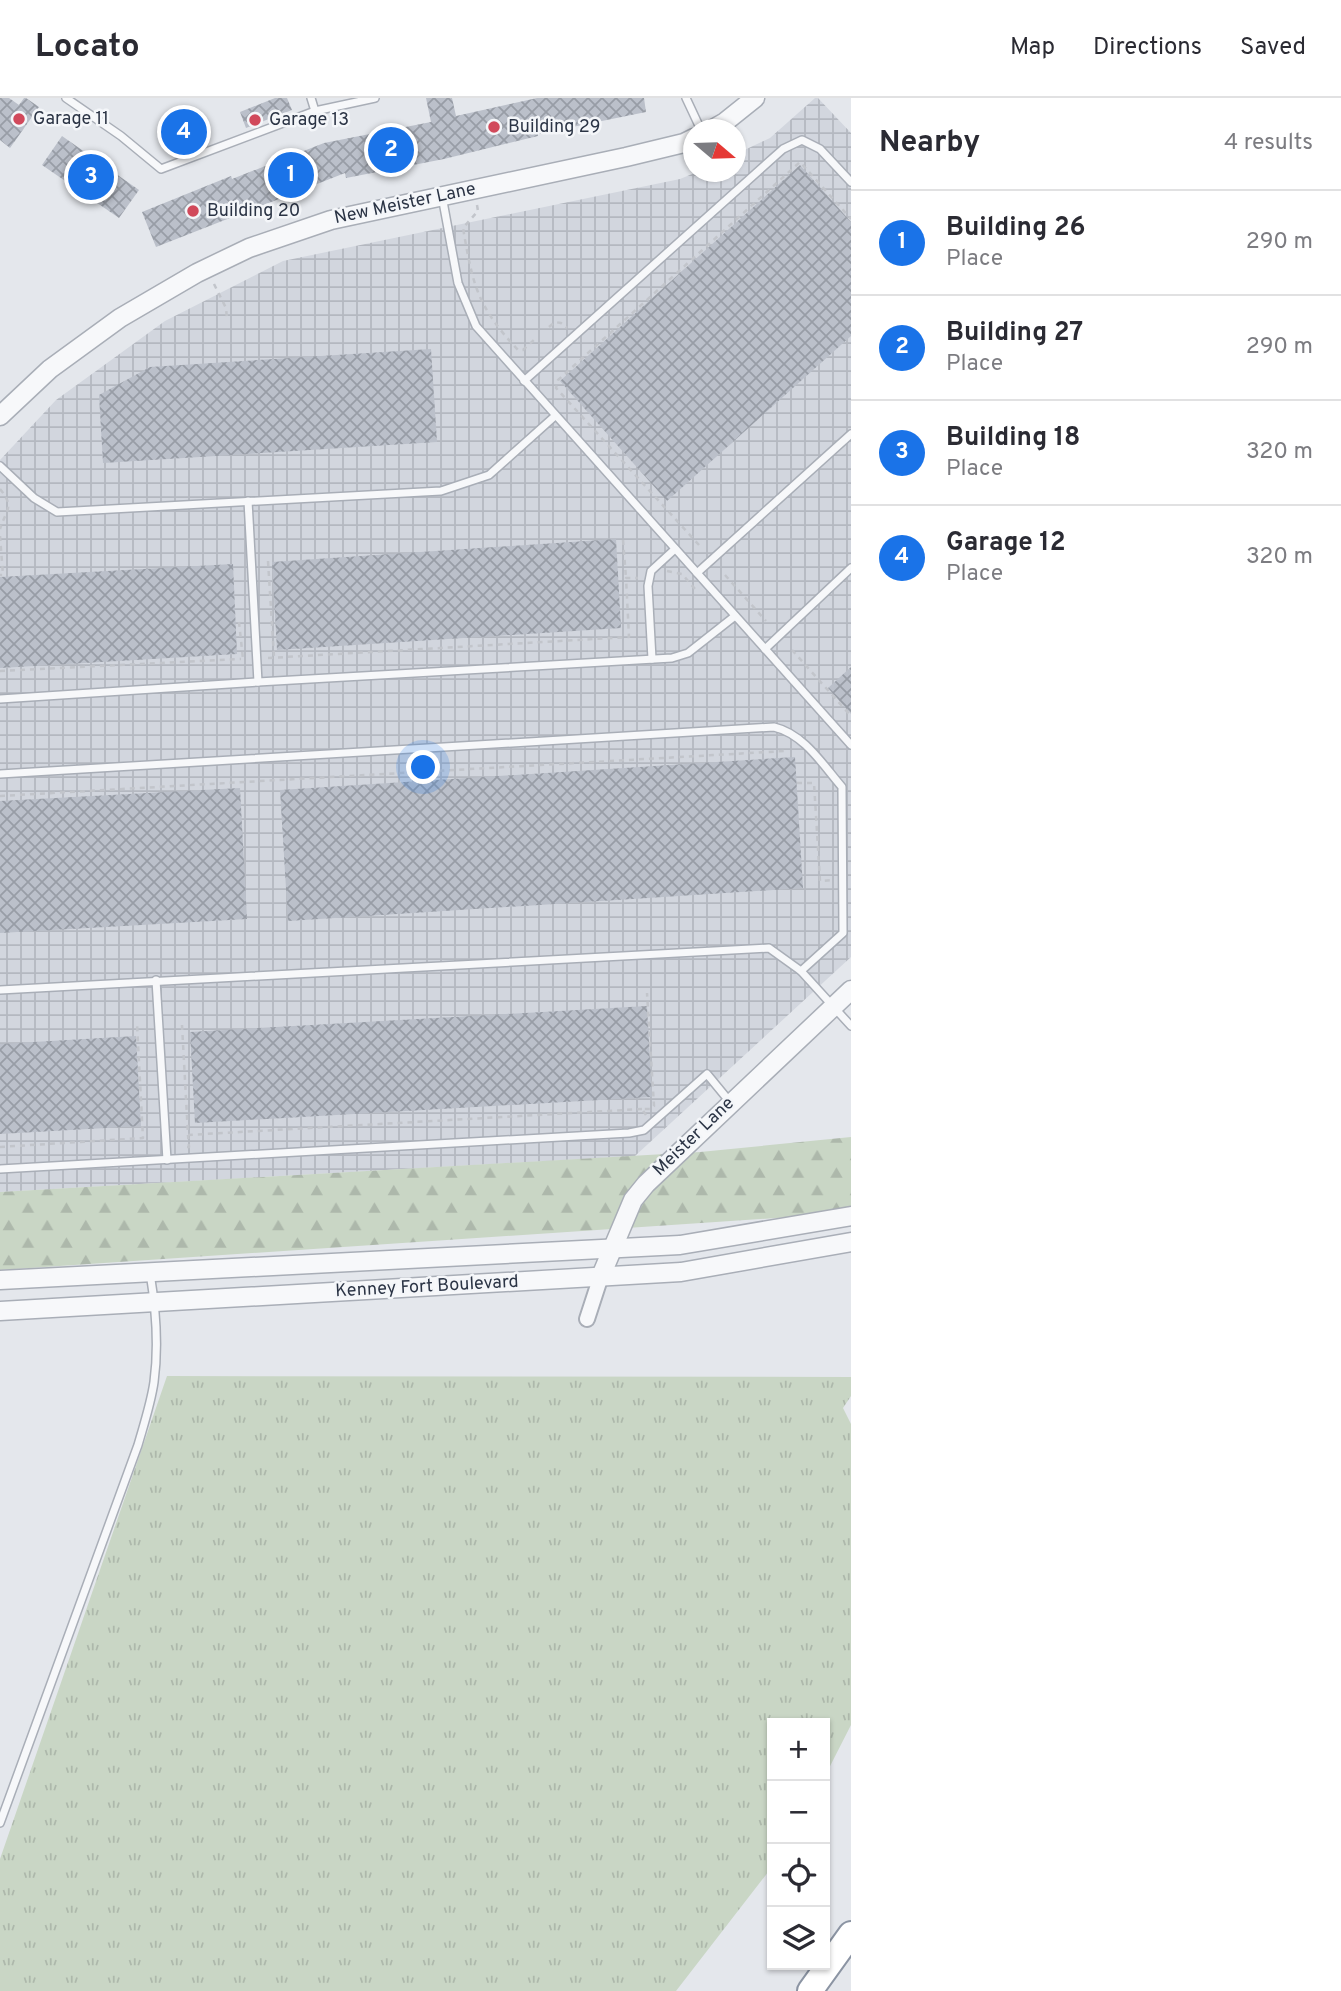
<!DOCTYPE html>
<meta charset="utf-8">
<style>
:root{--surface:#fff;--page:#f2f2f3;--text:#2b2b33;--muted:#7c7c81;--line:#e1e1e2;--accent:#1a73e8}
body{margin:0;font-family:Overpass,sans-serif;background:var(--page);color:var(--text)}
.controls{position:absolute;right:21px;bottom:21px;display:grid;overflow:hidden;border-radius:0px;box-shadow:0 2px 5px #0004}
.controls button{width:63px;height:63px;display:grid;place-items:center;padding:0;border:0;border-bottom:2px solid var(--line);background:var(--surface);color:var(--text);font:35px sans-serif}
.compass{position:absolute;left:683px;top:21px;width:63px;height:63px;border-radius:50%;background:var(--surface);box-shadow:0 2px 5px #0004;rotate:109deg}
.you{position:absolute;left:424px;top:670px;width:24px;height:24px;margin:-18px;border:5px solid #fff;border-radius:50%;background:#1a73e8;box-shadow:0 0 0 10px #1a73e833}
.badge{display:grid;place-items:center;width:46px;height:46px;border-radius:50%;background:var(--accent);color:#fff;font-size:23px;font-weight:700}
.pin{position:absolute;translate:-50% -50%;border:4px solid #fff;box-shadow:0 2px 7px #0006}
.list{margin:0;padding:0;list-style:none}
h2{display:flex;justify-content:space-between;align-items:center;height:91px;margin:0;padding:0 28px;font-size:30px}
h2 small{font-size:23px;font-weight:400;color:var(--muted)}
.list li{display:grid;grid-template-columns:46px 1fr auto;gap:21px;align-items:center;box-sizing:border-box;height:105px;padding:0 28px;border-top:2px solid var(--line)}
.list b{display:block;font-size:26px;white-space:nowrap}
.list p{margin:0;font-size:23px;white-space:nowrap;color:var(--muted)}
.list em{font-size:23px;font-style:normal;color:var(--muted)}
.icon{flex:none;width:38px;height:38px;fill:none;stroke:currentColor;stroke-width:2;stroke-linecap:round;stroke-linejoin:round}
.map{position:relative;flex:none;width:851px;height:1893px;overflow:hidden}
header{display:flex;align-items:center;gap:42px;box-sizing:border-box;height:98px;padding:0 35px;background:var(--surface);border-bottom:2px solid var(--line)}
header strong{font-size:33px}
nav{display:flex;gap:38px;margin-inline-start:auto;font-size:24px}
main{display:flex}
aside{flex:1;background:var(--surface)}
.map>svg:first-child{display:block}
.industrial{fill:url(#industrial-grid)}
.grass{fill:url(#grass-tufts)}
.forest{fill:url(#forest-firs)}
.building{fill:url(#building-cross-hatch)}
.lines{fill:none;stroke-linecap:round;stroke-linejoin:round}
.service-casing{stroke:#a9aeb7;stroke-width:10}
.minor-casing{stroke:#a9aeb7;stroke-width:18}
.tertiary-casing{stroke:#a9aeb7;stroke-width:21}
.motorway-casing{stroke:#8b94a3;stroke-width:28}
.path{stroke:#c2c5cb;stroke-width:2.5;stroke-dasharray:5 5;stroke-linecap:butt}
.service{stroke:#f7f8fa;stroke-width:7}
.minor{stroke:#f7f8fa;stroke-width:14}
.tertiary{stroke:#f7f8fa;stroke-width:18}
.motorway{stroke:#fff;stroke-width:24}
.poi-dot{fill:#d1495b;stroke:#f4f6f9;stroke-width:2.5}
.labels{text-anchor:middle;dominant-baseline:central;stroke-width:5;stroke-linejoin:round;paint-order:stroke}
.poi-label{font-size:18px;fill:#2b3445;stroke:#f4f6f9;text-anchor:start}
.street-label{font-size:18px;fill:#2b3445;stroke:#f4f6f9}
</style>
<header>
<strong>Locato</strong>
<nav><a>Map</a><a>Directions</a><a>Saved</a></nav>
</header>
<main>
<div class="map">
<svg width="851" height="1893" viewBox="0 0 851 1893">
<defs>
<pattern id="industrial-grid" width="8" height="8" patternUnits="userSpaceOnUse" patternTransform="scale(1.75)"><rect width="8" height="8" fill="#d2d6de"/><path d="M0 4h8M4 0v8" fill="none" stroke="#b4b8c0"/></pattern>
<pattern id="grass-tufts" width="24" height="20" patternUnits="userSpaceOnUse" patternTransform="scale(1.75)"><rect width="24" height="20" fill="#c9d6c5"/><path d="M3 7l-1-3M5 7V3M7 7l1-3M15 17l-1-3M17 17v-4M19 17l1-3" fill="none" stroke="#adb8ab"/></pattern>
<pattern id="forest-firs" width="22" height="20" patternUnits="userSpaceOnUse" patternTransform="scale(1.75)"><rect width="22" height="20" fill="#c9d6c5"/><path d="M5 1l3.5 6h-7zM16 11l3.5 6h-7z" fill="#adb8ab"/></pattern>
<pattern id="building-cross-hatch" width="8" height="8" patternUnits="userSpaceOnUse" patternTransform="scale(1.75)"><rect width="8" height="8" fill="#bbc0ca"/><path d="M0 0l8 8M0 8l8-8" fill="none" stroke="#989da6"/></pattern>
</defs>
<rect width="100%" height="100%" fill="#e4e7ec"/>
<path class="industrial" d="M 815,0 L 818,0 L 851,35 L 851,859 L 635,1058 L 0,1094 L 0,362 L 56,302 L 165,223 L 283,163 L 680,81 L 697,74 L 736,74 L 736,56 L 770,40 Z"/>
<path class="grass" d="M 167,1278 L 851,1279 L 851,1298 L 843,1310 L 851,1326 L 851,1627 L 825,1678 L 825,1625 L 772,1625 L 772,1769 L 676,1893 L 0,1893 L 0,1761 Z"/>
<path class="forest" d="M 851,1039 L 851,1115 L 0,1172 L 0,1094 L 700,1054 Z"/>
<g class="building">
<path d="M 0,0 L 9,0 L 19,7 L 24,0 L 26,0 L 39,9 L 10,50 L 0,42 Z"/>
<path d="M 275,0 L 287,0 L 292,12 L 246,30 L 240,14 Z"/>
<path d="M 426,0 L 452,0 L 456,18 L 537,0 L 644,0 L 646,14 L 538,36 L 538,38 L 444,61 L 346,80 L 345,75 L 156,149 L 142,114 L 231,78 L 232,81 L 324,45 L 431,24 Z"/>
<path d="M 203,16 L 210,32 L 164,51 L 157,35 Z"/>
<path d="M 62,38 L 139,92 L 119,120 L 42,67 Z"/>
<path d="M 800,67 L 851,124 L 851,238 L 667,403 L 560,283 Z"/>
<path d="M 431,251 L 437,344 L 103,365 L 99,297 L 150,269 Z"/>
<path d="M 616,441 L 621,530 L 277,552 L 272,464 Z"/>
<path d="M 233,466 L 237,556 L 0,570 L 0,479 Z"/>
<path d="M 851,569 L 851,616 L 828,590 Z"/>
<path d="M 795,659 L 803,790 L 288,823 L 280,692 Z"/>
<path d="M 240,690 L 247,821 L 0,835 L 0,703 Z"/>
<path d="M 647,908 L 652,999 L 195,1025 L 190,934 Z"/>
<path d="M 136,938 L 141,1028 L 0,1036 L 0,946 Z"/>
</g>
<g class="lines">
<defs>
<g id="service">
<path d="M 66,0 L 121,38 L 161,71 L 315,13 L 375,0"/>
<path d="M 311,0 L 315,13"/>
<path d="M 686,0 L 701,32"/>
<path d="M 442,98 L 458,185 L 476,228 L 851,647"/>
<path d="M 524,283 L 783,51 L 802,42 L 820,51 L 851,84"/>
<path d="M 0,368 L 34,400 L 57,414 L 441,393 L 489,377 L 555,318"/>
<path d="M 248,403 L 258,584"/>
<path d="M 697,475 L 851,336"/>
<path d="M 765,551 L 851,470"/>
<path d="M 652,561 L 648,488 L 651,473 L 675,451"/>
<path d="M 0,601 L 258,584 L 672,560 L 688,555 L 735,518"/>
<path d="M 0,676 L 774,629 C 804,636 823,667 842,689 L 843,835 L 801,873"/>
<path d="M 156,882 L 167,1062"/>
<path d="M 0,892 L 769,850 L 801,873 L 851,928"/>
<path d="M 0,1071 L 629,1035 L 644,1032 L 707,976 L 730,1004"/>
<path d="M 0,1725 L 138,1347 C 144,1326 151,1305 154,1284 C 159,1247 156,1211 150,1175"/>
</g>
<path id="minor" d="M 587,1221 L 601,1178"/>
<g id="tertiary">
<path d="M 711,32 L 725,24 L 755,0"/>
<path d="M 0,318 L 50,271 L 120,220 L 197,175 L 249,150 L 331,122 L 626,59 L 684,45 L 694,40"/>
<path d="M 601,1178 L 633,1102 L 646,1086 L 851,892"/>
<path d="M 0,1182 L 680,1147 L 851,1118"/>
<path d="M 0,1213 L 681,1174 L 851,1144"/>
</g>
<path id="motorway" d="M 810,1893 L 851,1836"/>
</defs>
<use href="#service" class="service-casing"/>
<use href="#minor" class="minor-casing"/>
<use href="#tertiary" class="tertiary-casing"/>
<use href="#motorway" class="motorway-casing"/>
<g class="path">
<path d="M 477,107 L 478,113 L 463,130 C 473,188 477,208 518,252 L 523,252 L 535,241"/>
<path d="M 214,186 L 226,210 L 227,221"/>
<path d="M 549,229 L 555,224 L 561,225 L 567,230"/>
<path d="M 0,391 C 15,409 6,412 0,431"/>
<path d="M 0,438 L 3,477 L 0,477"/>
<path d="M 623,442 L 626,480"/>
<path d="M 699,447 L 556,290 L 558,282 L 800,64 L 851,121"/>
<path d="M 268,463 L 274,559"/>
<path d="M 667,473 L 682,476 L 695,491"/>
<path d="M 725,477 L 766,523"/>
<path d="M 239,524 L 243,561"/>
<path d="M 792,552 L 851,618"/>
<path d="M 268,560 L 629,539 L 626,480 L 638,480"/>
<path d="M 0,573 L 241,561"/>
<path d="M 797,685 L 814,685 L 820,783 L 833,782"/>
<path d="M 0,698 L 785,653"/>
<path d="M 182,927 L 188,1037 L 642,1011"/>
<path d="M 646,1017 L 642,1011 L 651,1011 L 654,1008 L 647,895"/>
<path d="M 0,1049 L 143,1040 L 137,926"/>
<path d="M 187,1049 L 189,1049 L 188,1037"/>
</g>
<use href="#service" class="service"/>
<use href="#minor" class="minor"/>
<use href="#tertiary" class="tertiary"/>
<use href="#motorway" class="motorway"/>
</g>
<g class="poi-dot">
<circle cx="19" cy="21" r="7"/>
<circle cx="255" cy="22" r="7"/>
<circle cx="494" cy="29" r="7"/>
<circle cx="193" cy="113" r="7"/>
</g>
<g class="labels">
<g class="poi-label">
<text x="33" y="21">Garage 11</text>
<text x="269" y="22">Garage 13</text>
<text x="508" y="29">Building 29</text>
<text x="207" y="113">Building 20</text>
</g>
<g class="street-label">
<text transform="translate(405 106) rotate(-12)">New Meister Lane</text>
<text transform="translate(694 1039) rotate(-44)">Meister Lane</text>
<text transform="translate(427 1189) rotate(-3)">Kenney Fort Boulevard</text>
</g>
</g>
</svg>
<div class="controls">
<button>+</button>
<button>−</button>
<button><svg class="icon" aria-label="locate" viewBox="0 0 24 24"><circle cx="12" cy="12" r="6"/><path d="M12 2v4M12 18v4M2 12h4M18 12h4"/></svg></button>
<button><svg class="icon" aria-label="layers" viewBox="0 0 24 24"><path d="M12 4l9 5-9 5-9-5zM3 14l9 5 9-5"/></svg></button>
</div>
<svg class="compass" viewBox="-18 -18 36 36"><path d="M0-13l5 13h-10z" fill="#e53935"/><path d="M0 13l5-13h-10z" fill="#7c7c81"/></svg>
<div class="you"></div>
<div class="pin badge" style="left:291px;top:77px">1</div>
<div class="pin badge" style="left:391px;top:52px">2</div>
<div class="pin badge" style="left:91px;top:79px">3</div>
<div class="pin badge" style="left:184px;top:34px">4</div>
</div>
<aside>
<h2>Nearby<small>4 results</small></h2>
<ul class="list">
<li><span class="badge">1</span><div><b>Building 26</b><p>Place</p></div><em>290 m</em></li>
<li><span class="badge">2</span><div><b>Building 27</b><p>Place</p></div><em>290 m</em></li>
<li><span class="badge">3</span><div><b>Building 18</b><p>Place</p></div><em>320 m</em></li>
<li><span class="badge">4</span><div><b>Garage 12</b><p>Place</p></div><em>320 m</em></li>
</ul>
</aside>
</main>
